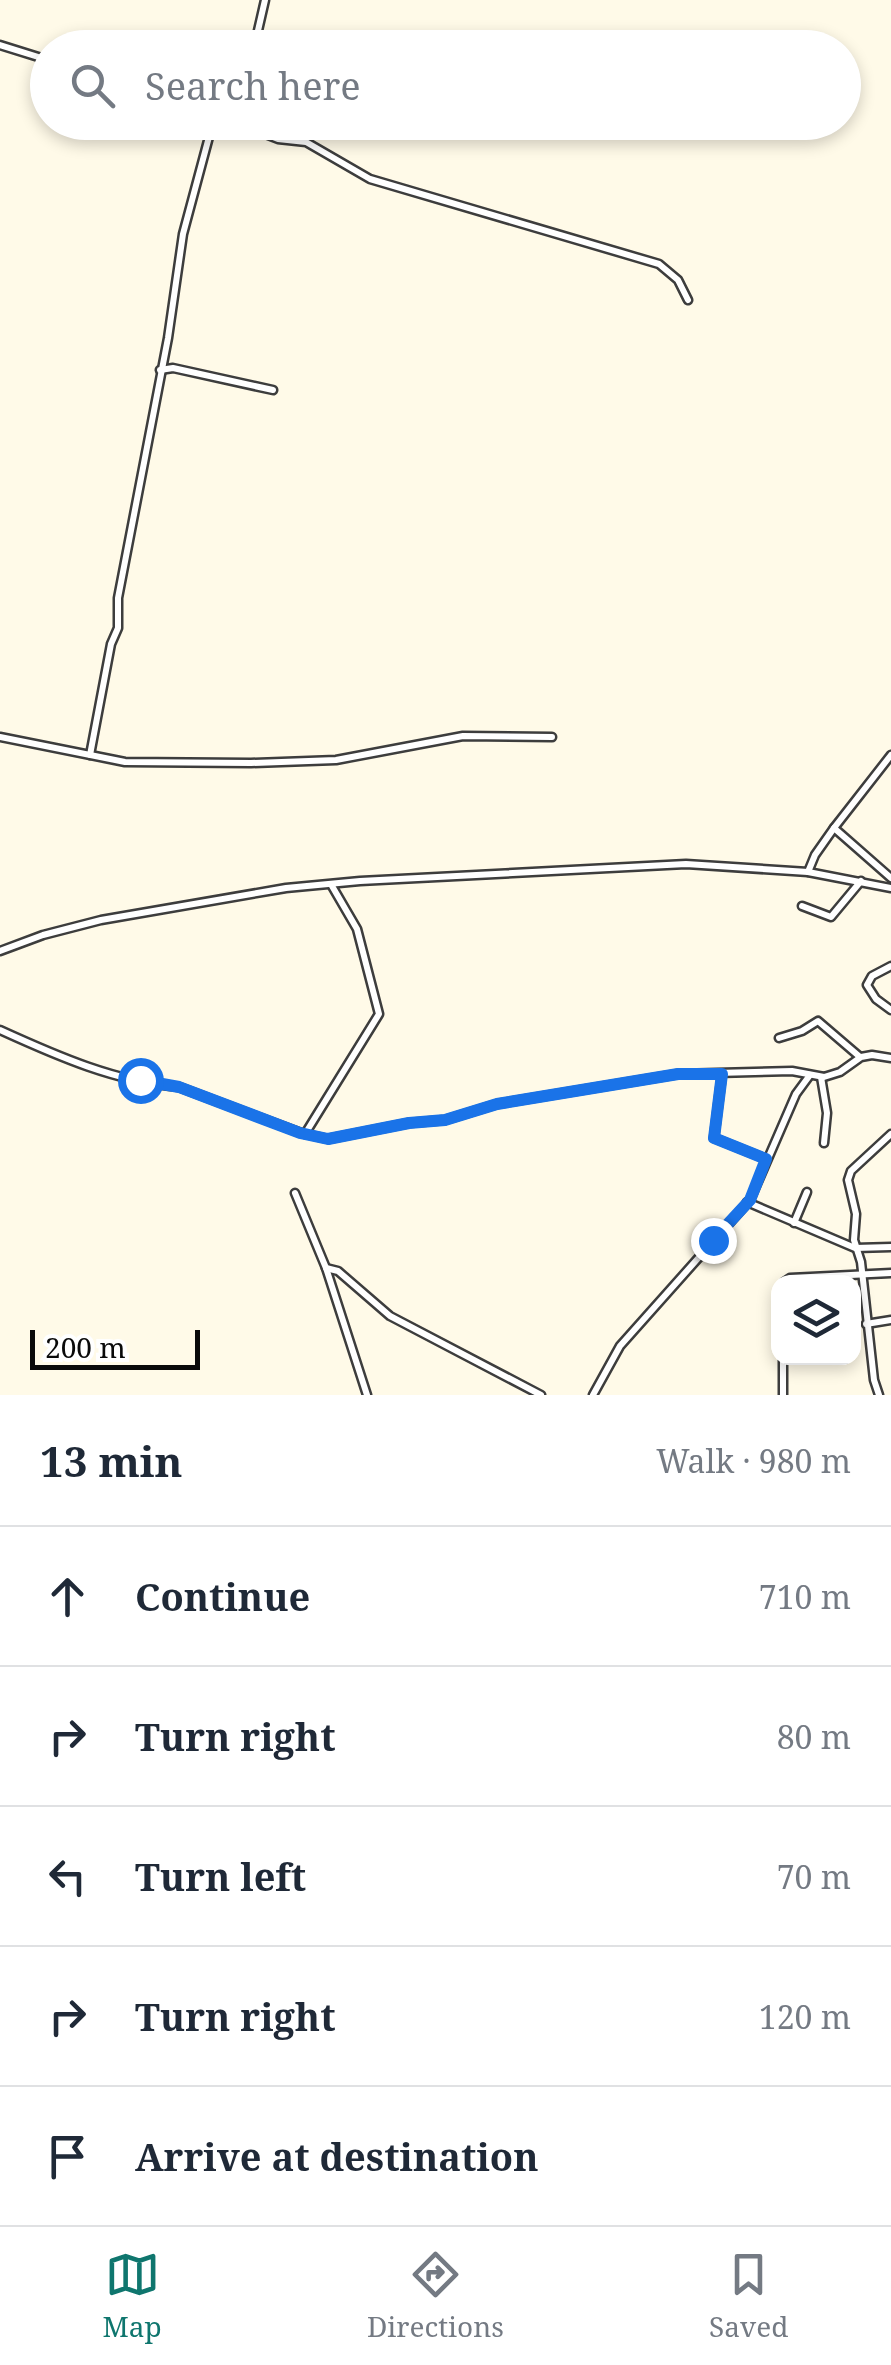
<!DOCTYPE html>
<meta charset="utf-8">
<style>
:root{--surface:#fff;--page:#f2f2f3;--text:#1f2937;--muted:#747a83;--line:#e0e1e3;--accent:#0f766e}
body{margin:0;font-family:"Noto Serif",serif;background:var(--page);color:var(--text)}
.controls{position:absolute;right:30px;bottom:30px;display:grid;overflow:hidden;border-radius:20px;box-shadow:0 5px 15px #0003}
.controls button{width:90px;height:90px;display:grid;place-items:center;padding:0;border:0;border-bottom:2px solid var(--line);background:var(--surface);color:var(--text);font:50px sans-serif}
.scale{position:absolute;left:30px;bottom:25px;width:170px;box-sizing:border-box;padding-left:10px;border:5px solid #0a0a0a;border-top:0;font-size:28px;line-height:35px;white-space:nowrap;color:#0a0a0a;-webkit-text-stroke:8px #fff;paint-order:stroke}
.stop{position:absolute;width:30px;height:30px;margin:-22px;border:8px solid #1a73e8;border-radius:50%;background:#fff}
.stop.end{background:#1a73e8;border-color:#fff;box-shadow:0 2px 10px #0008}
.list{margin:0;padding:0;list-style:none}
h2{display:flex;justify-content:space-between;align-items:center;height:130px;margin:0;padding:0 40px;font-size:42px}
h2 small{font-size:32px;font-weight:400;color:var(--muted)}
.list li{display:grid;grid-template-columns:65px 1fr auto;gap:30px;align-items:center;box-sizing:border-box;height:140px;padding:0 40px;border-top:2px solid var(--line)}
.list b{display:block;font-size:38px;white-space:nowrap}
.list em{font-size:32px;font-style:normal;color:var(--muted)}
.icon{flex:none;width:55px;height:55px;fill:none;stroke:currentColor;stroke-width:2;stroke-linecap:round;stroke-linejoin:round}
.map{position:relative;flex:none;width:891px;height:1395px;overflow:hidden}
.search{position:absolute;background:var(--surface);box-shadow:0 5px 15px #0003;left:30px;right:30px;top:30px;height:110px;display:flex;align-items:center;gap:25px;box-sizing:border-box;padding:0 35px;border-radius:55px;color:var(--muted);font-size:38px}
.sheet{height:830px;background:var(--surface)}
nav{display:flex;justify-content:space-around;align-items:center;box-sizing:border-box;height:140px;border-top:2px solid var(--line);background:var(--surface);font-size:28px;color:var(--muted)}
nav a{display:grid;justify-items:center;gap:5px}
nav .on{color:var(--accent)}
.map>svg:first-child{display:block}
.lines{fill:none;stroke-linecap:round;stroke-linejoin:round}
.street-casing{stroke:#3d3d3d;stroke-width:11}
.street{stroke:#fff;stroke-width:6}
.route{stroke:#1a73e8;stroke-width:12}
</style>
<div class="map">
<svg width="891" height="1395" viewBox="0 0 891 1395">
<rect width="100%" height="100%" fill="#fffae8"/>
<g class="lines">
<defs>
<g id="street">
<path d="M 0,45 L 48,60"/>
<path d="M 254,48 L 265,0"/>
<path d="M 235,122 L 278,139 L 306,142 L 370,179 L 659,264 L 678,280 L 688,300"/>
<path d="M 160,370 L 173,368 L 273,390"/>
<path d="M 0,737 L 125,762 L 251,763 L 336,760 L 463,736 L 552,737"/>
<path d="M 90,755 L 111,644 L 118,628 L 118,598 L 168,338 L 183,234 L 213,122"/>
<path d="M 891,755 L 834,828 L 891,878"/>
<path d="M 808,872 L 815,855 L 834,828"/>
<path d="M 802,906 L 831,917 L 861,881"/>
<path d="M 0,951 L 43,935 L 101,920 L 286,888 L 360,881 L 686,864 L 808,872 L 891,888"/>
<path d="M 891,966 L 872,976 L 867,985 L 876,999 L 891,1010"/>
<path d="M 0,1030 C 57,1056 116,1082 179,1087 L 301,1133 L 328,1139 L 409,1123 L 445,1120 L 497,1104 L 678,1074 L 792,1071 L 824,1077 L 840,1072 L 861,1057 L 872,1055 L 891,1058"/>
<path d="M 779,1038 L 802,1031 L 818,1021 L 860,1057"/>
<path d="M 722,1074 L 714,1138 L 766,1159"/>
<path d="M 821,1077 L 827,1113 L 824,1143"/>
<path d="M 305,1134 L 379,1014 L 357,929 L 332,886"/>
<path d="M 295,1193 L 326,1268 L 367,1395"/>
<path d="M 747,1202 L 855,1248 L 891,1247"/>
<path d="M 794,1223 L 807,1192"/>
<path d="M 326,1268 L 338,1271 L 390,1316 L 541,1395"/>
<path d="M 784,1282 L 790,1278 L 891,1273"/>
<path d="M 866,1324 L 891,1320"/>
<path d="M 593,1395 L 620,1346 L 750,1200 L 796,1094 L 810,1075"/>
<path d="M 783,1395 L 783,1358"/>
<path d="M 879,1395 L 874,1380 L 861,1262 L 854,1240 L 856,1214 L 848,1180 L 851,1171 L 891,1134"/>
</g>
</defs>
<use href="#street" class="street-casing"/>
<use href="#street" class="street"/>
</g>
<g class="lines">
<path class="route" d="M 140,1080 L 179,1087 L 300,1133 L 328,1139 L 409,1123 L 445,1120 L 497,1104 L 678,1074 L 722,1074 L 714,1138 L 766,1159 L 750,1200 L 713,1240"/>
</g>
</svg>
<div class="controls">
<button><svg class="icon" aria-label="layers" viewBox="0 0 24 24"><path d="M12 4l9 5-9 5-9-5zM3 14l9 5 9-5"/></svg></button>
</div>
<div class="scale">200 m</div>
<div class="stop" style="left:140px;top:1080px"></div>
<div class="stop end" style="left:713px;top:1240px"></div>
<div class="search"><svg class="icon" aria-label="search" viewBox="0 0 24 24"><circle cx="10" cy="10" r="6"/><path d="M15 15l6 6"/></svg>Search here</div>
</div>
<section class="sheet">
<h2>13 min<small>Walk · 980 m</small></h2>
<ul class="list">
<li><svg class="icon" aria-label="ahead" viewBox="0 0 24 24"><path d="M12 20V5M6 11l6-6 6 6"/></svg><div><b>Continue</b></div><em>710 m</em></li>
<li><svg class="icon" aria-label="right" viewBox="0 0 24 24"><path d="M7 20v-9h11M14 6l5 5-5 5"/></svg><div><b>Turn right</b></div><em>80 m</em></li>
<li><svg class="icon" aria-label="left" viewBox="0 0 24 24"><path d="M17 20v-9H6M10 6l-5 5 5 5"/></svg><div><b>Turn left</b></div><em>70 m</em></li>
<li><svg class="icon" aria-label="right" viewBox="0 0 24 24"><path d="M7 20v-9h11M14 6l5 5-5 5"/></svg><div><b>Turn right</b></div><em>120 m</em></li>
<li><svg class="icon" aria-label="arrive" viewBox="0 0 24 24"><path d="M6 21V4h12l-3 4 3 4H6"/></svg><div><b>Arrive at destination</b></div></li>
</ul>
</section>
<nav>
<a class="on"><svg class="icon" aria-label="map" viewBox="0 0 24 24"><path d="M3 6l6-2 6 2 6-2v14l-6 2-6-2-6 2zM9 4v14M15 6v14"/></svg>Map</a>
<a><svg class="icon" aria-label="directions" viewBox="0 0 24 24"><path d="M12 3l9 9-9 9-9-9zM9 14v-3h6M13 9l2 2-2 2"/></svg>Directions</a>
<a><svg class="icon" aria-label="saved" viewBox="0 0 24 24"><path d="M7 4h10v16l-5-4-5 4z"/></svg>Saved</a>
</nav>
